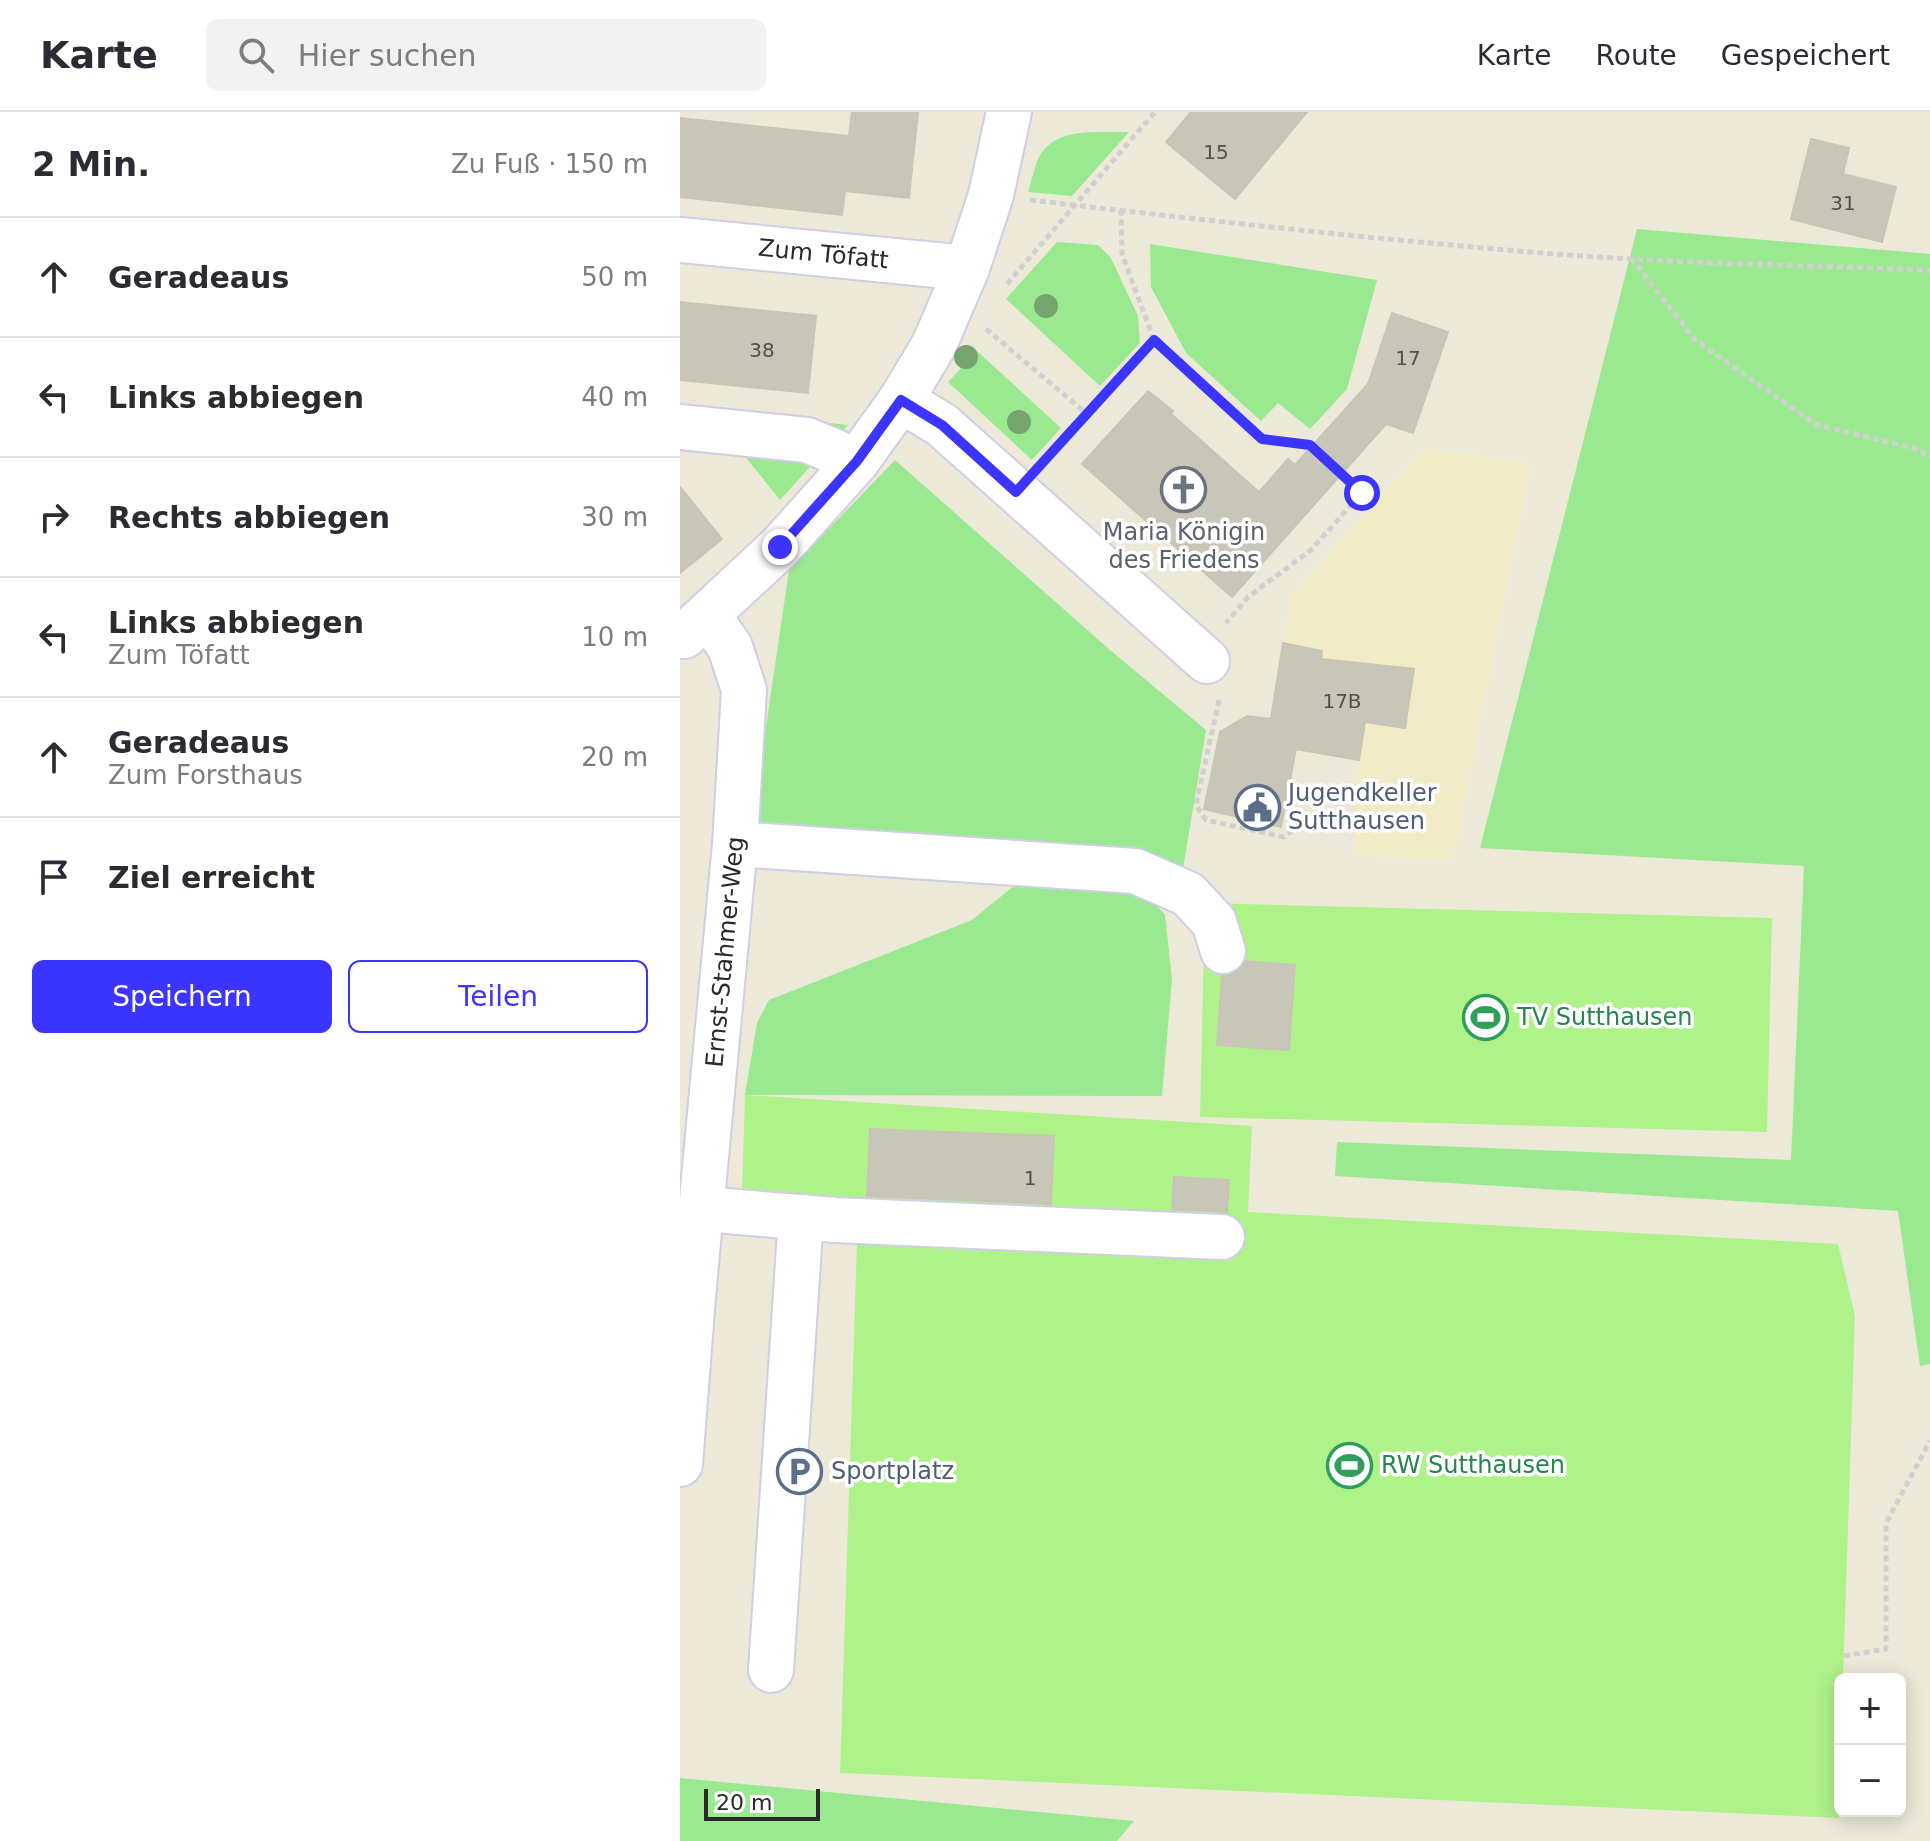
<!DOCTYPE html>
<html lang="de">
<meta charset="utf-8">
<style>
:root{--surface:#fff;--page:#f2f2f3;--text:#2b2b33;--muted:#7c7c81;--line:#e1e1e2;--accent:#3c34ff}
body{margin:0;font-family:"DejaVu Sans",sans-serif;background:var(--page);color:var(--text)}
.controls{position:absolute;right:24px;bottom:24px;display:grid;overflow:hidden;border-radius:12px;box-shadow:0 4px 20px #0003}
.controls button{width:72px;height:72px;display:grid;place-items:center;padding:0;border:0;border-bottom:2px solid var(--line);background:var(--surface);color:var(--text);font:40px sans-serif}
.scale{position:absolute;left:24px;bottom:20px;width:116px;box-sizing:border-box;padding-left:8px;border:4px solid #292929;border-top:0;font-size:22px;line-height:28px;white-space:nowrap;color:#292929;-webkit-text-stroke:6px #fff;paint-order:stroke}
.stop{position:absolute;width:24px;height:24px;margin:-18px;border:6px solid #3c34ff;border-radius:50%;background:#fff}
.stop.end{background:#3c34ff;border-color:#fff;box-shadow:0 2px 8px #0008}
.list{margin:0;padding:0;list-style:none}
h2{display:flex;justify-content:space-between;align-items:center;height:104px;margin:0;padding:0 32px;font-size:34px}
h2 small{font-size:26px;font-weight:400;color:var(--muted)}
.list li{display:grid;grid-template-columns:52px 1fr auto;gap:24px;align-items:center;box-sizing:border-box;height:120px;padding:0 32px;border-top:2px solid var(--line)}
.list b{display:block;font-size:30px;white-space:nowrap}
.list p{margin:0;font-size:26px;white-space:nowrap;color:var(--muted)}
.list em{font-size:26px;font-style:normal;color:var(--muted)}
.actions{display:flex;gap:16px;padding:24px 32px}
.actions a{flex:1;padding:18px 0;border:2px solid var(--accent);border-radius:12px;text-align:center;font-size:28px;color:var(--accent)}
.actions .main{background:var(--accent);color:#fff}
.icon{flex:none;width:44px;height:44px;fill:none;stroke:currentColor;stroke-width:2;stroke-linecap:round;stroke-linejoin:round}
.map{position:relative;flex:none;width:1250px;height:1729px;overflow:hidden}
header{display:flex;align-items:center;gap:48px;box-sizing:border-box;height:112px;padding:0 40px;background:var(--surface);border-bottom:2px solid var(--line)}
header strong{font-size:38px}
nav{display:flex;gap:44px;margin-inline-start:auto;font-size:28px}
.search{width:560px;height:72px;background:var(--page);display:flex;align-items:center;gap:20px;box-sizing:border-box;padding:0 28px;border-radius:12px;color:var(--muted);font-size:30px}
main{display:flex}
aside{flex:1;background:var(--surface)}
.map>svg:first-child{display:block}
.education{fill:#f1ecc7}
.green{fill:#9ae990}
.pitch{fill:#aff28a}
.building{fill:#c8c5b9;stroke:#c8c5b3;stroke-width:2}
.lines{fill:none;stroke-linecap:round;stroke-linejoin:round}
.minor-casing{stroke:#cfcee4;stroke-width:48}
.path{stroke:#d0d0d0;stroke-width:5;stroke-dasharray:6 4;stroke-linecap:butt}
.minor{stroke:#fff;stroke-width:44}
.tree{fill:#75a46d}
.route{stroke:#3c34ff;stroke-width:10}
.labels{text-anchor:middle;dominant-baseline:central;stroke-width:7;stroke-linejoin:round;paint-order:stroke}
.number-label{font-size:20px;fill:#51504d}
.street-label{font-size:24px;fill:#292929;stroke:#fff}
.worship-label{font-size:24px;fill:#5b616d;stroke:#fff}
.service-label{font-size:24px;fill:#4e5e75;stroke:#fff;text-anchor:start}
.leisure-label{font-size:24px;fill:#27864d;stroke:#fff;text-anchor:start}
</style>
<header>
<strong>Karte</strong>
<div class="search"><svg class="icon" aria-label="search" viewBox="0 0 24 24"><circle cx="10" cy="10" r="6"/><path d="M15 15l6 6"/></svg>Hier suchen</div>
<nav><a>Karte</a><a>Route</a><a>Gespeichert</a></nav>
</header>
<main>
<aside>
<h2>2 Min.<small>Zu Fuß · 150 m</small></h2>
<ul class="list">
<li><svg class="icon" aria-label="ahead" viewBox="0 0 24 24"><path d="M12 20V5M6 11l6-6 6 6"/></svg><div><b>Geradeaus</b></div><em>50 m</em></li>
<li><svg class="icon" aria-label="left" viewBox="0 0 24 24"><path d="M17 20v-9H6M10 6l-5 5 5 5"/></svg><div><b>Links abbiegen</b></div><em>40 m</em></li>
<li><svg class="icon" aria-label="right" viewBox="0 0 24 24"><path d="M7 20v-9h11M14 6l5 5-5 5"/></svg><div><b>Rechts abbiegen</b></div><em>30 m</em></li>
<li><svg class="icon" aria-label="left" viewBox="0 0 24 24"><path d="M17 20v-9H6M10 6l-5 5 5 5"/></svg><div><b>Links abbiegen</b><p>Zum Töfatt</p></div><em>10 m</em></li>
<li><svg class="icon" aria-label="ahead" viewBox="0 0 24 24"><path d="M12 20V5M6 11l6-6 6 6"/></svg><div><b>Geradeaus</b><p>Zum Forsthaus</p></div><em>20 m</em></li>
<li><svg class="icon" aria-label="arrive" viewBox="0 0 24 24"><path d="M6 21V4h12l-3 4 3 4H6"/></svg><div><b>Ziel erreicht</b></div></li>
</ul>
<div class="actions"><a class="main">Speichern</a><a>Teilen</a></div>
</aside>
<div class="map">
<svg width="1250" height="1729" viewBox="0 0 1250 1729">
<rect width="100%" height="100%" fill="#ede9d9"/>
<path class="education" d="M 744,336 L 851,351 L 773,748 L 673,743 L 679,648 L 587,632 L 611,483 Z"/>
<g class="green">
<path d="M 449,20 L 392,84 L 348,80 C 352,69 354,54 360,43 C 378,14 419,21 449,20 Z"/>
<path d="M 957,117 L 1250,142 L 1250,1252 L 1240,1254 L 1218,1099 L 655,1064 L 657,1030 L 1111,1048 L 1124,754 L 800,736 Z"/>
<path d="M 377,130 L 418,133 L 431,146 L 458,204 L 460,231 L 420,274 L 326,187 Z"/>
<path d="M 470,132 L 697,168 L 667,277 L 630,317 L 598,291 L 581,309 L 506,241 L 471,175 Z"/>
<path d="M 297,239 L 381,316 L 352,348 L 268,270 Z"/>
<path d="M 0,295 L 168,313 L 100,388 L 63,342 Z"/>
<path d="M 215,348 L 430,538 L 526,618 L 503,757 L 71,717 L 109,458 Z"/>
<path d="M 346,764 L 460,775 L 485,803 L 492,867 L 482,984 L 65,983 L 77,911 L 89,888 L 292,808 Z"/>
<path d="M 0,1666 L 454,1709 L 437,1729 L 0,1729 Z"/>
</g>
<g class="pitch">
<path d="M 525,791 L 1092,806 L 1087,1020 L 520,1005 Z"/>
<path d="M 65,983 L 572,1014 L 568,1100 L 1158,1132 L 1175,1204 L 1163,1567 L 1160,1567 L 1159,1706 L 160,1661 L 177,1130 L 61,1117 Z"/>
</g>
<g class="building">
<path d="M 172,0 L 238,0 L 229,86 L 165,79 L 162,103 L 0,85 L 0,6 L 169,24 Z"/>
<path d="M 511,0 L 627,0 L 555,87 L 486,30 Z"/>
<path d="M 1131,27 L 1169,36 L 1163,62 L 1216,75 L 1202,130 L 1111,107 Z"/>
<path d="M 0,190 L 136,204 L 128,281 L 0,268 Z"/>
<path d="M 712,201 L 768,220 L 733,321 L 706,312 L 552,485 L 402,352 L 468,279 L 493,299 L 491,302 L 579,380 L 608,347 L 615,353 L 688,272 Z"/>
<path d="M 0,375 L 42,427 L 0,461 Z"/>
<path d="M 603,531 L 642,539 L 641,547 L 734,557 L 725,616 L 685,610 L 679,648 L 616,637 L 601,715 L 524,697 L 540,620 L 567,604 L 591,607 Z"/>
<path d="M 565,849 L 615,853 L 609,938 L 537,933 L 542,863 L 551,863 L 561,856 Z"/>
<path d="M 190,1017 L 374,1024 L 371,1092 L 187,1084 Z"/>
<path d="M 494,1065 L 549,1068 L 547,1100 L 492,1097 Z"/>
</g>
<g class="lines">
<defs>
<g id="minor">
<path id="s1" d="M 0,128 L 287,156"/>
<path d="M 221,288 L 262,313 L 527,549"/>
<path d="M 0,315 L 127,328 L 177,349"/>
<path d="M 4,524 L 100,435 L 177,349 L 221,288 L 254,233 L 287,156 L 311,83 L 329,0"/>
<path d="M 55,732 L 455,759 L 508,782 L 534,810 L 543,839"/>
<path d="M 22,1097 L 155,1108 L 542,1125"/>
<path id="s2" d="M 0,1352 L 13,1185 L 55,732 L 64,578 L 50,535 L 28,503"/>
<path d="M 91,1558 L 121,1105"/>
</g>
</defs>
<use href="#minor" class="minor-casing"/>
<g class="path">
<path d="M 350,88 C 513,107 675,125 838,139 C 975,151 1113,153 1250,158"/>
<path d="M 951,146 L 1016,229 L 1137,313 L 1237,337 L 1250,345"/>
<path d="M 327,172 L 475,0"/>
<path d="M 306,217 L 406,301 L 364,348"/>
<path d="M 474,228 L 582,327 L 630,333 L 682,381 L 631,438 L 568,485 L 546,511"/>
<path d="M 406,301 L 474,228 L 442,142 L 441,99"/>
<path d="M 539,588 L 516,693 L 526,708 L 604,725 L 618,714"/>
<path d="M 1164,1544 L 1206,1537 L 1206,1411 L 1250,1329"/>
</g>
<use href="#minor" class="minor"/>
</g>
<g class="tree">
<circle cx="366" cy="194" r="12"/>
<circle cx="286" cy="245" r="12"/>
<circle cx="339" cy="310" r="12"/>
</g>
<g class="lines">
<path class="route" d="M 100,435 L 177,349 L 221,288 L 262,313 L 336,380 L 474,228 L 582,327 L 630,333 L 682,381"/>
</g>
<defs>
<symbol id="church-ring" viewBox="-11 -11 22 22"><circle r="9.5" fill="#fff" stroke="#6b7280" stroke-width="1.5"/><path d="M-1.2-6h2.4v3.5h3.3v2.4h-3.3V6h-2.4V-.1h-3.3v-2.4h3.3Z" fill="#6b7280"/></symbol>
<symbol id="civic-ring" viewBox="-11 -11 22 22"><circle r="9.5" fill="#fff" stroke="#5c6f8a" stroke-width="1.5"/><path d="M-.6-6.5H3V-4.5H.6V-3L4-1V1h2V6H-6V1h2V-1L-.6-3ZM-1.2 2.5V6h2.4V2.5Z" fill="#5c6f8a"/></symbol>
<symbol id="stadium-ring" viewBox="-11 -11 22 22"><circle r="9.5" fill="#fff" stroke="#2e9e5b" stroke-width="1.5"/><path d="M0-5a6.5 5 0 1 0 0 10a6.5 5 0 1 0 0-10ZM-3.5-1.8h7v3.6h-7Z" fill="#2e9e5b"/></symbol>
<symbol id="parking-ring" viewBox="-11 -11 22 22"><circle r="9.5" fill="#fff" stroke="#5c6f8a" stroke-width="1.5"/><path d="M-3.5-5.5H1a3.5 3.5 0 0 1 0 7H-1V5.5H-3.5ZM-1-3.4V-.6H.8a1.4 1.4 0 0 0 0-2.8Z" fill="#5c6f8a"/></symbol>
</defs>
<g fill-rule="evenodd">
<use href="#church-ring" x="478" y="352" width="51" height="51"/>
<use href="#civic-ring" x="552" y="670" width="51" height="51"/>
<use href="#stadium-ring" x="780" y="880" width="51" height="51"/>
<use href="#stadium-ring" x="644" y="1328" width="51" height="51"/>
<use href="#parking-ring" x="94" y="1334" width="51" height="51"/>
</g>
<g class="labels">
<g class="number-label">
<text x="536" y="40">15</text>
<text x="1163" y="91">31</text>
<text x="82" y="238">38</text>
<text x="728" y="246">17</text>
<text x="662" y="589">17B</text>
<text x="350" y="1066">1</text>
</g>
<g class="street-label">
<text stroke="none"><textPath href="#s1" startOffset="144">Zum Töfatt</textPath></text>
<text stroke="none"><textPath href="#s2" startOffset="514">Ernst-Stahmer-Weg</textPath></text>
</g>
<g class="worship-label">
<text x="504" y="420">Maria Königin<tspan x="504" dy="28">des Friedens</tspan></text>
</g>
<g class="service-label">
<text x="608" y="681">Jugendkeller<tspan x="608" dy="28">Sutthausen</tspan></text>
<text x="151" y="1359">Sportplatz</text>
</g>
<g class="leisure-label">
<text x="837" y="905">TV Sutthausen</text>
<text x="701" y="1353">RW Sutthausen</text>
</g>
</g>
</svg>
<div class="controls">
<button>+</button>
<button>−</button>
</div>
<div class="scale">20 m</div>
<div class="stop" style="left:682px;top:381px"></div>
<div class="stop end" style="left:100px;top:435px"></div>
</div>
</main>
